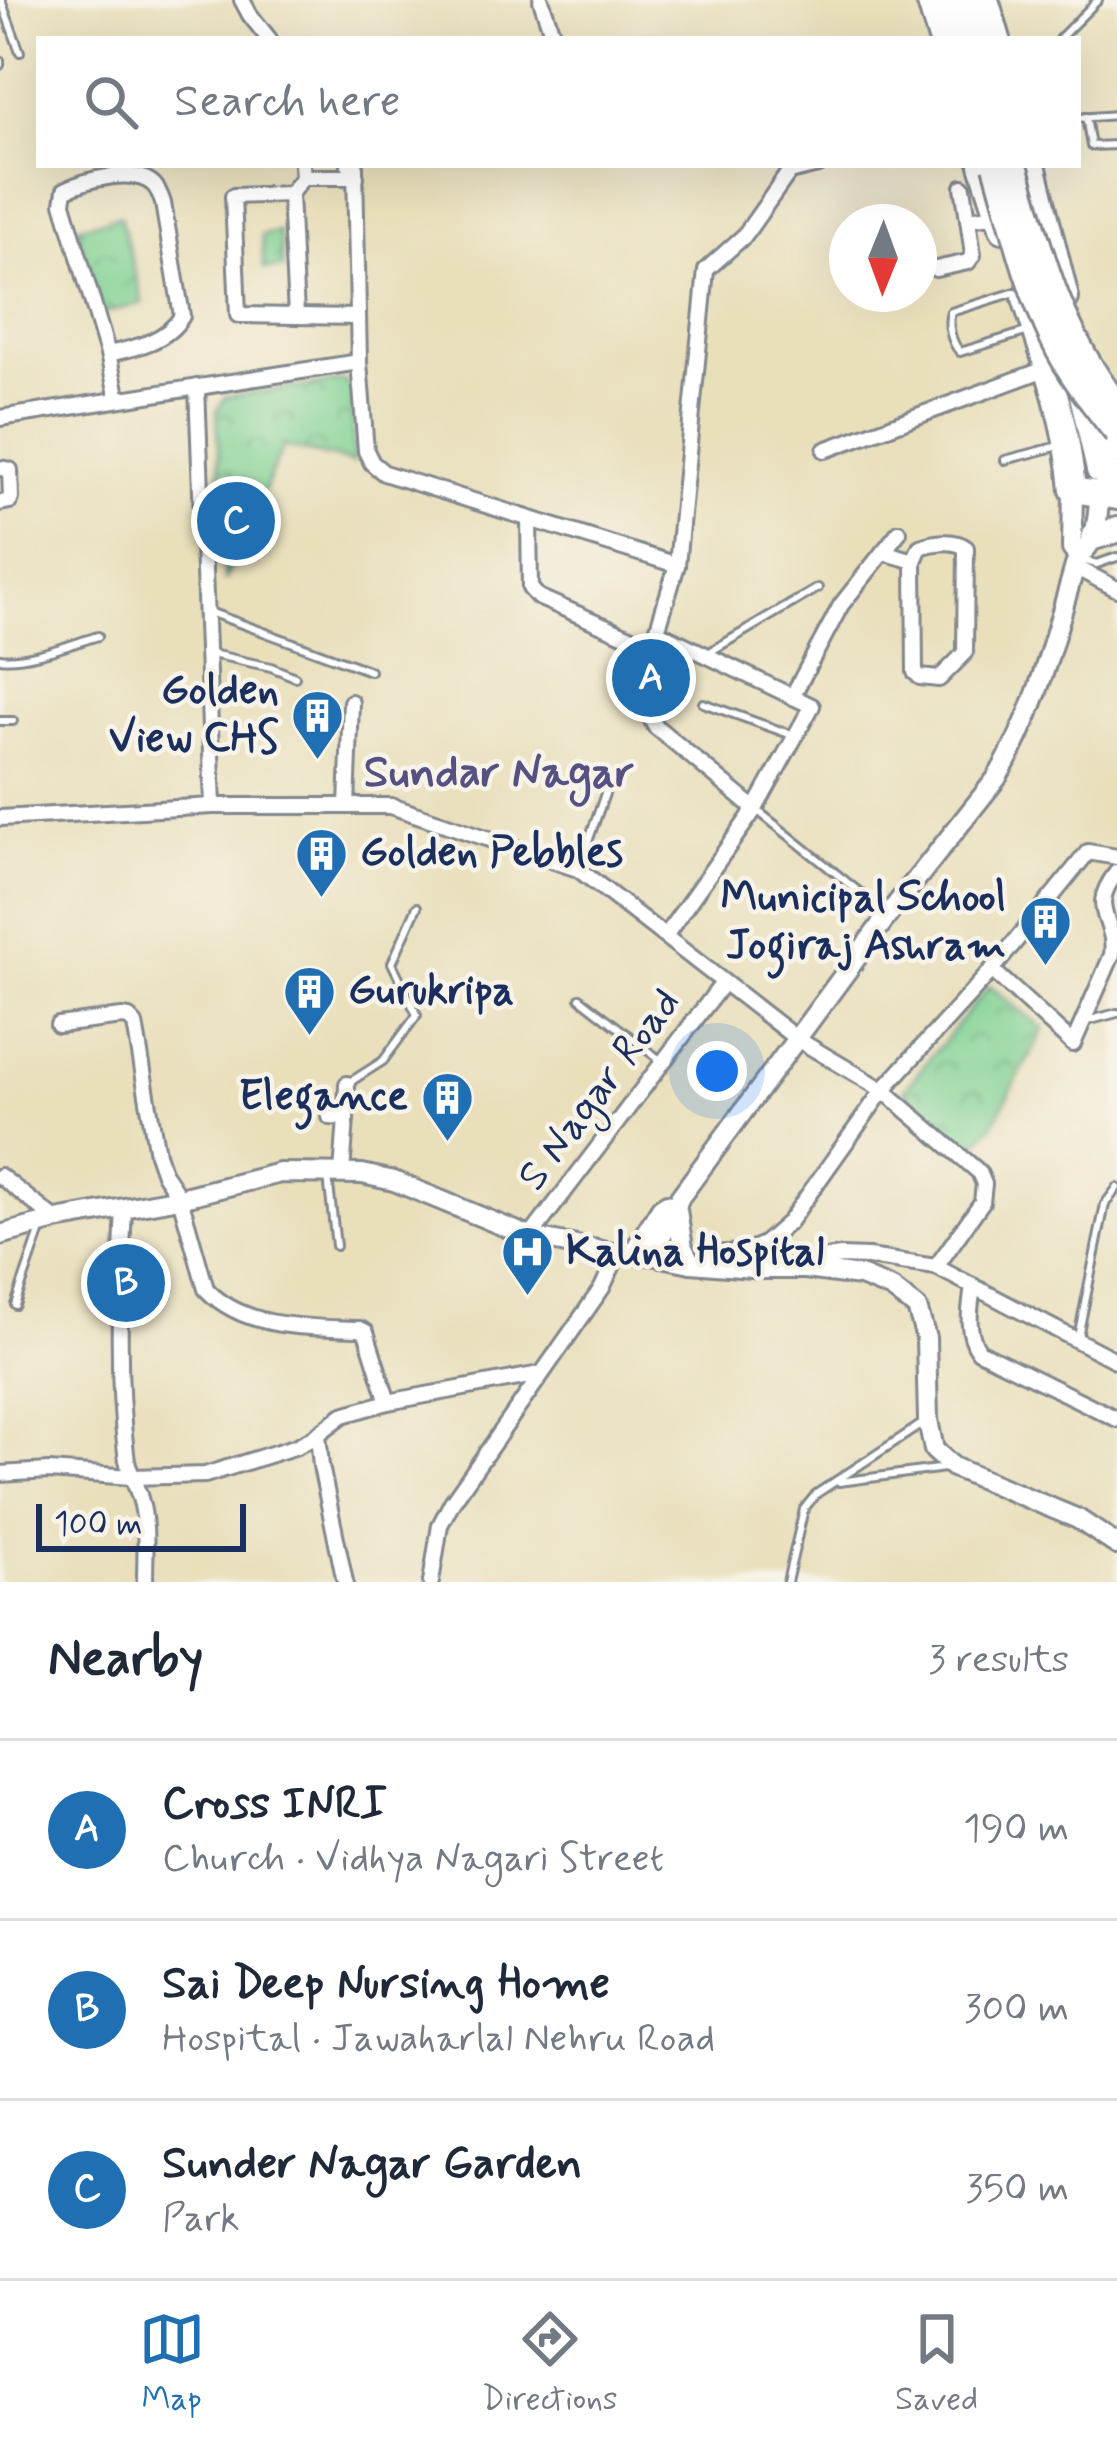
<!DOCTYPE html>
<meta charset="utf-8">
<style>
:root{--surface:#fff;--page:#f2f2f3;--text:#1f2937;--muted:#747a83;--line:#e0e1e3;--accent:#1f6fb2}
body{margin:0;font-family:Mynerve,sans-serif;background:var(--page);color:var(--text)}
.compass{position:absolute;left:829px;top:204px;width:108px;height:108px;border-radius:50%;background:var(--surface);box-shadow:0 12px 48px #0002;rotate:181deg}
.scale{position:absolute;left:36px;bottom:30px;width:210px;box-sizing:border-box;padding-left:12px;border:6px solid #1b2f5e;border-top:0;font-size:33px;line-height:42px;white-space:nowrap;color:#1b2f5e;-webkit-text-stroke:9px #f7f3e8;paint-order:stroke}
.you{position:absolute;left:717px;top:1071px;width:42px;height:42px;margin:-30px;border:9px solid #fff;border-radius:50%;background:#1a73e8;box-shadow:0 0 0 18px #1a73e833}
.badge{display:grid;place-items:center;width:78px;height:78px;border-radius:50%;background:var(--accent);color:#fff;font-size:39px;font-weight:700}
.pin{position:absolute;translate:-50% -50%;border:6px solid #fff;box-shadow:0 3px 12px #0006}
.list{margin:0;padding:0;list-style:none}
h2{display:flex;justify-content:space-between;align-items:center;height:156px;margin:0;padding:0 48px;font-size:51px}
h2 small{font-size:39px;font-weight:400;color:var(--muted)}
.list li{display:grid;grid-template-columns:78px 1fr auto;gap:36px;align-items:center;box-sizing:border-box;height:180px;padding:0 48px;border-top:3px solid var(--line)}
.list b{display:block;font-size:45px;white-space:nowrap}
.list p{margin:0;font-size:39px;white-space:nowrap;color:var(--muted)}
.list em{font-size:39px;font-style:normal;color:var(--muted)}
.icon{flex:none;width:66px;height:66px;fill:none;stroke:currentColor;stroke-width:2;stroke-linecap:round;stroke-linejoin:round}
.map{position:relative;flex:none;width:1117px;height:1582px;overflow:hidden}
.search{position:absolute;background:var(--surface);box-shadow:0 12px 48px #0002;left:36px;right:36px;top:36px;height:132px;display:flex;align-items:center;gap:30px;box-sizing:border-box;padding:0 42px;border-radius:0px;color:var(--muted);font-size:45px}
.sheet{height:696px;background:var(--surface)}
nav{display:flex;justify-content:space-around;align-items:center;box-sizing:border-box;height:168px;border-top:3px solid var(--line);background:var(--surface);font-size:33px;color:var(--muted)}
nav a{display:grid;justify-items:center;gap:6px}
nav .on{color:var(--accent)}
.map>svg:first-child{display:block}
.park{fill:url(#park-crowns);stroke:#4d8078;stroke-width:3}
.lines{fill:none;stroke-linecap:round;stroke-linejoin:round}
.lane-casing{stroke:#82878c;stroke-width:12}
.street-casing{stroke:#82878c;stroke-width:20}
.secondary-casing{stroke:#82878c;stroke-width:24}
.highway-casing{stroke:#82878c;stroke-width:30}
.lane{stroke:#fff;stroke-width:6}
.street{stroke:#fff;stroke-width:14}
.secondary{stroke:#fff;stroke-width:18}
.highway{stroke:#fff;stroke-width:24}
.highway-bridge-casing{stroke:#82878c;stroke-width:30;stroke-linecap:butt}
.highway-bridge{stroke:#fff;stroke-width:24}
.labels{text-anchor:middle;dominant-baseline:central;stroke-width:9;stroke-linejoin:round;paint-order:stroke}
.poi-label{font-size:42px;font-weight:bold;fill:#1b2f5e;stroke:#f7f3e8;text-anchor:end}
.street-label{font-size:42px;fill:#1b2f5e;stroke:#f7f3e8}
.neighbourhood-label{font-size:45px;font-weight:bold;fill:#555283;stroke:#f7f3e8}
</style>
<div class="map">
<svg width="1117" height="1582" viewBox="0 0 1117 1582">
<defs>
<pattern id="park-crowns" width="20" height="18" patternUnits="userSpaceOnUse" patternTransform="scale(3)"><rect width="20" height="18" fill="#7fd192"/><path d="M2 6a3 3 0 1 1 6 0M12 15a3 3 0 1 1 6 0" fill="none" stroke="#67aa7a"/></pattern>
</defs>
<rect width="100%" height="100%" fill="#f7f3e8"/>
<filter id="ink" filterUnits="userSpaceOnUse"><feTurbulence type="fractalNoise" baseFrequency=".00833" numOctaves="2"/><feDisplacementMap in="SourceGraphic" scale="24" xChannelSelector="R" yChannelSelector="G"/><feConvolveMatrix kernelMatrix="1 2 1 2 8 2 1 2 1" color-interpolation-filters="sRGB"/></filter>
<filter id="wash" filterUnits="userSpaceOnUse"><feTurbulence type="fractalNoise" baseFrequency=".004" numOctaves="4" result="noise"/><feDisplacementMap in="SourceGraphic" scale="48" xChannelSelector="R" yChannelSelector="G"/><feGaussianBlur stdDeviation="2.7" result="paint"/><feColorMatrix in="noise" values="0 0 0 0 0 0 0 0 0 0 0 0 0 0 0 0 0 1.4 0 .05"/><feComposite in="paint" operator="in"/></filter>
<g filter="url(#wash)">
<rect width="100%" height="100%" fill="#e9dfbb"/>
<g class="park">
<path d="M 120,216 L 143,303 L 101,314 L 77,227 Z"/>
<path d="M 279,232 L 283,268 L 264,269 L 262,235 Z"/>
<path d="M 344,381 L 353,390 L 353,462 L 283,446 L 225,581 L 217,411 L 226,397 Z"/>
<path d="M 989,986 L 1044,1029 L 992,1126 L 969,1152 L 903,1091 Z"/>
</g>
</g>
<g filter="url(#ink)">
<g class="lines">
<defs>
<g id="lane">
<path d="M 1,0 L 20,52"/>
<path d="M 1059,39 L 1098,0"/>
<path d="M 0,60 L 0,65"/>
<path d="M 1086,117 L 1091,146 L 1117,145"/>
<path d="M 1078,118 L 1117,115"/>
<path d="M 1019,291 L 951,312 C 947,324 951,342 960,352 L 1029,331"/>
<path d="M 1005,460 L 1063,445"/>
<path d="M 1081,560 L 1097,564 L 1117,557"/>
<path d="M 209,612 L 370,671"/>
<path d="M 207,653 L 271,667 L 295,677"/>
<path d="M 708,653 L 818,588"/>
<path d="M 0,658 C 27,662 71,644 98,636"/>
<path d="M 703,703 L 792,735"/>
<path d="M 0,721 L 13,721"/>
<path d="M 758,811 L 883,911"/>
<path d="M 579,867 L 606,791"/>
<path d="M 580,998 L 660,1060"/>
<path d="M 1087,1021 L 1117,1013"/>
<path d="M 350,1082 L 383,1061 L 417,1015 L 392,963 L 417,907"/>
<path d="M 328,1177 L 336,1246"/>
<path d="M 15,1305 L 42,1227"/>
<path d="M 1078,1337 L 1105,1204 L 1117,1188"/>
<path d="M 839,1482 L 945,1468"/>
<path d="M 787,1582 L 804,1509 L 816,1494 L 925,1422"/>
</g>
<g id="street">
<path d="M 242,0 L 250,15 L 269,39"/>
<path d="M 541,0 L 554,39"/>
<path d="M 349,165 L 355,165 L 355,168 L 359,362 L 366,451 L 372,463 L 384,473 L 677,565 L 638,694 L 655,726 L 755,809"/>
<path d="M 303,177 L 356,177"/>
<path d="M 963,187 L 968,219"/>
<path d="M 290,194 L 296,316 L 238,315 L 233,196 L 290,194 L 303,177 L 302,165"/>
<path d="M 936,269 L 968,262 L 973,255 L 968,219 L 998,215"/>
<path d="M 296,316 L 358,317"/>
<path d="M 108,354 C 136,348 167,341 182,316 L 163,203 C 161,197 158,189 154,185 C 135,166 85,180 65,190 L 63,203 L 108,354 L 118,399"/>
<path d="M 197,387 L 213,806"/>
<path d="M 0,418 L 359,362"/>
<path d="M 825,450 L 1048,368"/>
<path d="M 0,468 L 10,470 L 11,498 L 10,501 L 0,503"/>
<path d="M 529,520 L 530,588 L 538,597 L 653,647"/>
<path d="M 883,552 L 914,561 L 920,547 C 934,542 955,539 966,548 L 965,653 L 939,679 L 920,677 L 915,672 L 914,561"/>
<path d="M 677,565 L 706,270 L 744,236 L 789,172 L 818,165"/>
<path d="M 1075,567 L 1117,589"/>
<path d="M 658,632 L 812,706 L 755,809 L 665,936"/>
<path d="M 792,697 L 841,605 L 899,532"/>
<path d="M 347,806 L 351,702"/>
<path d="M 0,818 L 213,806 L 391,806 L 578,869 L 797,1039 L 883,1090 L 979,1172 L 984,1184 L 982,1202 L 936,1267"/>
<path d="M 992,970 L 1073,1044 L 1112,955 C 1117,918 1086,911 1117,872"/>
<path d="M 58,1025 L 122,1017 L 129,1018 L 135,1024 L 157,1154 L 164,1174 L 180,1198 L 206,1289 C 245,1330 309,1327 360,1329 L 366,1332 L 388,1402"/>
<path d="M 330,1117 L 346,1118 L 347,1084"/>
<path d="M 342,1174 L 346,1118"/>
<path d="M 0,1176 L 56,1220"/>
<path d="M 124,1208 C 120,1290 116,1371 126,1453 C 127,1469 135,1482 140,1498 C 148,1524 145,1554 145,1582"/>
<path d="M 530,1237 L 723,983"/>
<path d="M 708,1265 L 710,1254 L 745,1252 L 764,1244 L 789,1222 L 883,1090 L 992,970 L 1088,852 L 1117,857"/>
<path d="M 805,1269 L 827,1258 L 841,1256 L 868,1257 L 936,1267 L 1117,1361"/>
<path d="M 973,1286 C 970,1309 965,1331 979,1351 L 1117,1419"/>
<path d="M 318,1434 L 321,1466 L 345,1582"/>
<path d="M 0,1474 L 49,1471 L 131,1477 L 205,1475 L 297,1446 L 314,1437 L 343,1415 L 388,1402 L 540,1374"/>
<path d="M 431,1582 L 440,1525 L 452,1502 L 602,1288 L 618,1254"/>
</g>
<g id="secondary">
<path d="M 1073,490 L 1072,549 L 1078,556"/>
<path d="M 676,1204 L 683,1248 L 691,1263"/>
<path d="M 0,1235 L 56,1220 L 180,1198 L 280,1173 L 362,1174 L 394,1181 L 530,1237 L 618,1254 L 652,1255 L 691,1263 L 764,1269 L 805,1269 L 860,1276 L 892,1289 L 917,1308 L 926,1338 L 928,1420 L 934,1450 L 953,1467 L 1078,1519 L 1117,1545"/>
<path d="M 632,1254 L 661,1208 L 667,1204"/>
<path d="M 652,1255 L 680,1197 L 888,915 L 996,779 C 1038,711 1055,632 1078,556 C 1099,542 1097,515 1100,493"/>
</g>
<g id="highway">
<path d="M 929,0 L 941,39"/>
<path d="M 948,0 L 960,39"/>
<path d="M 967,0 L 978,39"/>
<path d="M 986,0 L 998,39"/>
<path d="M 982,165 L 1003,230"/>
<path d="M 1033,165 L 1066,298"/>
<path d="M 1025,298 C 1045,360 1068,425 1073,490 L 1117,497"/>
<path d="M 1080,386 L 1099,470 L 1117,477"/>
<path d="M 1093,420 L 1097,428 L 1117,452"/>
<path d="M 1094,537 L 1117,530"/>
</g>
</defs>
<use href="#lane" class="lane-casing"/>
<use href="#street" class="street-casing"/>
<use href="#secondary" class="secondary-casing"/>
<use href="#highway" class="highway-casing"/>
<use href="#lane" class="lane"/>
<use href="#street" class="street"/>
<use href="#secondary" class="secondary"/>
<use href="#highway" class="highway"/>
<defs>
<g id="highway-bridge">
<path d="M 996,165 C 1013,224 1027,286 1054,341 C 1070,375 1094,404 1117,433"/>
<path d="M 1015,165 C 1039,250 1061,335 1117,405"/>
</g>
</defs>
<use href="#highway-bridge" class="highway-bridge-casing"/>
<use href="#highway-bridge" class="highway-bridge"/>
</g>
</g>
<defs>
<symbol id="building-pin" viewBox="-11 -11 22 30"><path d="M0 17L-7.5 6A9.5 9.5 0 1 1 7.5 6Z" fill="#1f6fb2" stroke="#f7f3e8"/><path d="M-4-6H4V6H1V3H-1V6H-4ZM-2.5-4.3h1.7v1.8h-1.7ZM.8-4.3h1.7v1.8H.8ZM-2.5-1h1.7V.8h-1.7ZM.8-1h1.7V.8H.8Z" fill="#fff"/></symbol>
<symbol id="hospital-pin" viewBox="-11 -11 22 30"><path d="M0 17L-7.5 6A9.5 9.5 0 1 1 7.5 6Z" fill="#1f6fb2" stroke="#f7f3e8"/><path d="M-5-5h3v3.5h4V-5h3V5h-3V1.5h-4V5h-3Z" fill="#fff"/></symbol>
</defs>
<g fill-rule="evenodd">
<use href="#building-pin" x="288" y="686" width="59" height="81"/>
<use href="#building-pin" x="292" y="824" width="59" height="81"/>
<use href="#building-pin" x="1016" y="892" width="59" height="81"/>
<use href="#building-pin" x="280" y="962" width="59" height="81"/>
<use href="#building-pin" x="418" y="1068" width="59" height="81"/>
<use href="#hospital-pin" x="498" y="1222" width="59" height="81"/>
</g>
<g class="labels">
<g class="poi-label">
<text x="279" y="691">Golden<tspan x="279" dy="48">View CHS</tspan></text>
<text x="360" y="853" text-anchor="start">Golden Pebbles</text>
<text x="1006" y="898">Municipal School<tspan x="1006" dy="48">Jogiraj Ashram</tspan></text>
<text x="348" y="991" text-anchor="start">Gurukripa</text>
<text x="408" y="1097">Elegance</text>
<text x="566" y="1252" text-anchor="start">Kalina Hospital</text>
</g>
<g class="street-label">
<text transform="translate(600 1090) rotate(-53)">S Nagar Road</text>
</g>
<g class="neighbourhood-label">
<text x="499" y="773">Sundar Nagar</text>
</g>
</g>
</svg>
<svg class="compass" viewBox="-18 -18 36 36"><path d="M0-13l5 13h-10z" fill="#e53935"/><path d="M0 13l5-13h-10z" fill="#747a83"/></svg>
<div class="scale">100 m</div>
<div class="you"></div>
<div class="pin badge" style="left:651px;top:678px">A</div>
<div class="pin badge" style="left:126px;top:1283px">B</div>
<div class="pin badge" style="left:236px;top:521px">C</div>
<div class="search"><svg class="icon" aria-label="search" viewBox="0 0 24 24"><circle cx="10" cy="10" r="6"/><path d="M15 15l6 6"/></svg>Search here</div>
</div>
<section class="sheet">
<h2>Nearby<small>3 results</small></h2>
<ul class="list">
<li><span class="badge">A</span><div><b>Cross INRI</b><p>Church · Vidhya Nagari Street</p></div><em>190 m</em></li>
<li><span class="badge">B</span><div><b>Sai Deep Nursing Home</b><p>Hospital · Jawaharlal Nehru Road</p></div><em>300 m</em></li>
<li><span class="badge">C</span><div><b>Sunder Nagar Garden</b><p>Park</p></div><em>350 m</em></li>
</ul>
</section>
<nav>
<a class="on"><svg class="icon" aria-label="map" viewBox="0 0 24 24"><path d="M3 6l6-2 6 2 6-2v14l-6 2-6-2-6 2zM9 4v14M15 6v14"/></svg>Map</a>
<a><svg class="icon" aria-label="directions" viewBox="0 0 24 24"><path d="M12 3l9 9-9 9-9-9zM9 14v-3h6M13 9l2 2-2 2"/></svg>Directions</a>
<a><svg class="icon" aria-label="saved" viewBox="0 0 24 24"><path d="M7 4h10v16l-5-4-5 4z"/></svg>Saved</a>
</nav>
